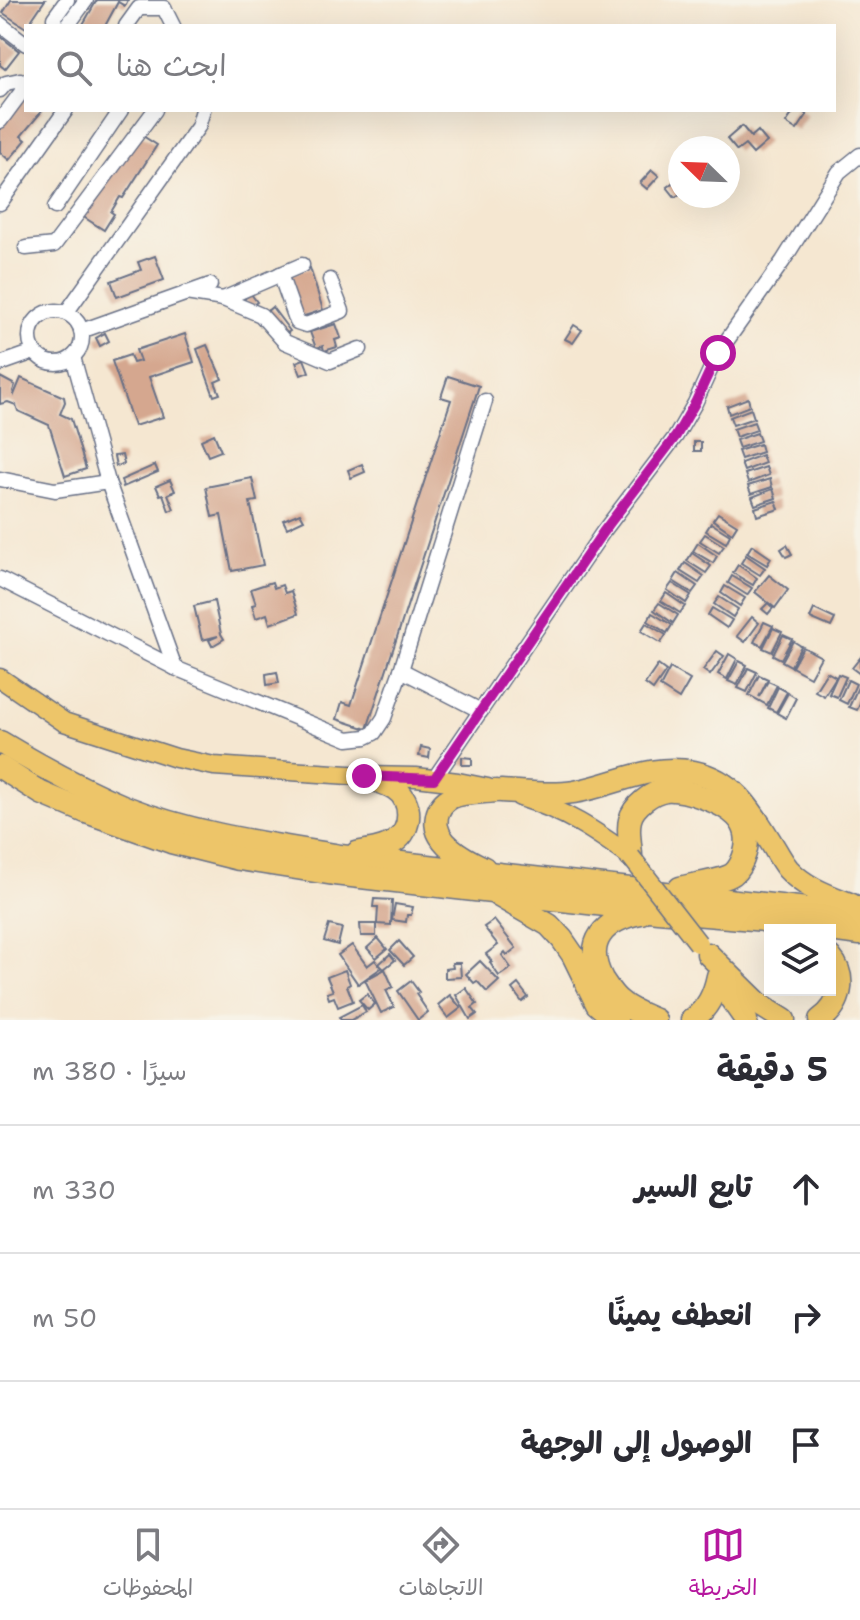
<!DOCTYPE html>
<html lang="ar">
<meta charset="utf-8">
<style>
:root{--surface:#fff;--page:#f7f7f7;--text:#2b2b33;--muted:#7c7c81;--line:#e1e1e2;--accent:#b5179e}
body{margin:0;font-family:"Shantell Sans","Playpen Sans Arabic",sans-serif;background:var(--page);color:var(--text);direction:rtl}
.controls{position:absolute;right:24px;bottom:24px;display:grid;overflow:hidden;border-radius:0px;box-shadow:0 8px 32px #0002}
.controls button{width:72px;height:72px;display:grid;place-items:center;padding:0;border:0;border-bottom:2px solid var(--line);background:var(--surface);color:var(--text);font:40px sans-serif}
.compass{position:absolute;left:668px;top:136px;width:72px;height:72px;border-radius:50%;background:var(--surface);box-shadow:0 8px 32px #0002;rotate:293deg}
.stop{position:absolute;width:24px;height:24px;margin:-18px;border:6px solid #b5179e;border-radius:50%;background:#fff}
.stop.end{background:#b5179e;border-color:#fff;box-shadow:0 2px 8px #0008}
.list{margin:0;padding:0;list-style:none}
h2{display:flex;justify-content:space-between;align-items:center;height:104px;margin:0;padding:0 32px;font-size:34px}
h2 small{font-size:26px;font-weight:400;color:var(--muted)}
.list li{display:grid;grid-template-columns:52px 1fr auto;gap:24px;align-items:center;box-sizing:border-box;height:128px;padding:0 32px;border-top:2px solid var(--line)}
.list b{display:block;font-size:30px;white-space:nowrap}
.list em{font-size:26px;font-style:normal;color:var(--muted)}
.icon{flex:none;width:44px;height:44px;fill:none;stroke:currentColor;stroke-width:2;stroke-linecap:round;stroke-linejoin:round}
.map{position:relative;flex:none;width:860px;height:1020px;overflow:hidden;direction:ltr}
.search{position:absolute;background:var(--surface);box-shadow:0 8px 32px #0002;left:24px;right:24px;top:24px;height:88px;display:flex;align-items:center;gap:20px;box-sizing:border-box;padding:0 28px;border-radius:0px;color:var(--muted);font-size:30px}
.sheet{height:488px;background:var(--surface)}
nav{display:flex;justify-content:space-around;align-items:center;box-sizing:border-box;height:112px;border-top:2px solid var(--line);background:var(--surface);font-size:22px;color:var(--muted)}
nav a{display:grid;justify-items:center;gap:4px}
nav .on{color:var(--accent)}
.map>svg:first-child{display:block}
.building{fill:#d5a78f}
.lines{fill:none;stroke-linecap:round;stroke-linejoin:round}
.minor-casing{stroke:#676f86;stroke-width:17}
.major-casing{stroke:#676f86;stroke-width:21}
.highway-casing{stroke:#676f86;stroke-width:25}
.minor{stroke:#fff;stroke-width:14}
.major{stroke:#edc569;stroke-width:18}
.highway{stroke:#edc569;stroke-width:22}
.major-bridge-casing{stroke:#676f86;stroke-width:21;stroke-linecap:butt}
.major-bridge{stroke:#edc569;stroke-width:18}
.route{stroke:#b5179e;stroke-width:10}
</style>
<div class="map">
<svg width="860" height="1020" viewBox="0 0 860 1020">
<rect width="100%" height="100%" fill="#f7f3e8"/>
<filter id="ink" filterUnits="userSpaceOnUse"><feTurbulence type="fractalNoise" baseFrequency=".0125" numOctaves="2"/><feDisplacementMap in="SourceGraphic" scale="16" xChannelSelector="R" yChannelSelector="G"/><feConvolveMatrix kernelMatrix="1 2 1 2 8 2 1 2 1" color-interpolation-filters="sRGB"/></filter>
<filter id="wash" filterUnits="userSpaceOnUse"><feTurbulence type="fractalNoise" baseFrequency=".006" numOctaves="4" result="noise"/><feDisplacementMap in="SourceGraphic" scale="32" xChannelSelector="R" yChannelSelector="G"/><feGaussianBlur stdDeviation="1.8" result="paint"/><feColorMatrix in="noise" values="0 0 0 0 0 0 0 0 0 0 0 0 0 0 0 0 0 1.4 0 .05"/><feComposite in="paint" operator="in"/></filter>
<g filter="url(#wash)">
<rect width="100%" height="100%" fill="#f5e7d1"/>
<g id="blocks">
<g class="building">
<path d="M 11,0 L 45,0 L 26,28 L 3,13 Z"/>
<path d="M 97,0 L 128,0 L 125,6 L 118,2 L 105,26 L 82,26 Z"/>
<path d="M 0,36 L 19,51 L 5,69 L 0,65 Z"/>
<path d="M 26,94 L 26,110 L 43,110 L 21,136 L 26,140 L 9,160 L 0,152 L 0,126 Z"/>
<path d="M 795,110 L 800,110 L 807,115 L 797,130 L 786,123 Z"/>
<path d="M 742,126 L 751,137 L 758,131 L 767,142 L 753,154 L 745,145 L 737,151 L 727,139 Z"/>
<path d="M 135,131 L 157,145 L 123,198 L 120,197 L 111,212 L 114,214 L 104,230 L 82,216 Z"/>
<path d="M 652,170 L 659,176 L 647,189 L 640,183 Z"/>
<path d="M 675,181 L 680,188 L 680,194 L 675,197 L 667,187 Z"/>
<path d="M 155,256 L 164,280 L 117,297 L 111,281 L 141,270 L 138,262 Z"/>
<path d="M 310,268 L 323,310 L 298,318 L 284,276 Z"/>
<path d="M 251,294 L 257,302 L 250,307 L 244,299 Z"/>
<path d="M 272,307 L 290,331 L 283,336 L 265,313 Z"/>
<path d="M 336,324 L 341,338 L 335,340 L 337,347 L 324,351 L 323,346 L 316,348 L 310,332 Z"/>
<path d="M 574,325 L 582,330 L 573,343 L 565,339 Z"/>
<path d="M 105,333 L 109,341 L 100,346 L 96,338 Z"/>
<path d="M 185,334 L 194,362 L 149,377 L 163,417 L 134,426 L 112,361 L 130,355 L 133,363 L 140,361 L 136,350 Z"/>
<path d="M 207,345 L 222,379 L 215,382 L 220,394 L 214,396 L 197,349 Z"/>
<path d="M 304,359 L 309,372 L 301,375 L 296,362 Z"/>
<path d="M 448,376 L 479,386 L 367,729 L 337,719 L 342,702 L 351,705 L 451,400 L 441,397 Z"/>
<path d="M 0,377 L 15,385 L 13,391 L 14,395 L 21,378 L 64,397 L 65,402 L 60,414 L 71,419 L 86,469 L 65,476 L 49,425 L 18,411 L 16,405 L 8,402 L 0,404 Z"/>
<path d="M 748,398 L 750,406 L 729,414 L 727,406 Z"/>
<path d="M 751,409 L 754,418 L 733,425 L 730,417 Z"/>
<path d="M 754,422 L 757,430 L 736,437 L 733,429 Z"/>
<path d="M 757,433 L 760,441 L 739,448 L 736,440 Z"/>
<path d="M 214,434 L 221,451 L 208,456 L 201,440 Z"/>
<rect x="694" y="442" width="7" height="9"/>
<path d="M 760,444 L 762,452 L 741,459 L 738,451 Z"/>
<path d="M 122,455 L 124,464 L 116,466 L 114,456 Z"/>
<path d="M 762,455 L 765,463 L 744,471 L 741,463 Z"/>
<path d="M 362,464 L 365,472 L 351,478 L 348,470 Z"/>
<path d="M 155,465 L 158,472 L 123,487 L 121,480 Z"/>
<path d="M 766,467 L 769,475 L 748,483 L 745,474 Z"/>
<path d="M 252,478 L 257,501 L 250,502 L 263,565 L 232,571 L 221,515 L 212,517 L 206,487 Z"/>
<path d="M 770,479 L 772,487 L 751,494 L 748,486 Z"/>
<path d="M 170,480 L 175,491 L 168,494 L 174,509 L 169,511 L 163,494 L 160,495 L 156,486 Z"/>
<path d="M 773,489 L 776,498 L 755,505 L 752,497 Z"/>
<path d="M 776,501 L 779,509 L 757,516 L 755,508 Z"/>
<path d="M 300,513 L 304,520 L 287,528 L 283,520 Z"/>
<path d="M 718,513 L 737,525 L 732,533 L 713,520 Z"/>
<path d="M 711,523 L 730,535 L 726,543 L 706,531 Z"/>
<path d="M 705,534 L 724,546 L 719,553 L 700,541 Z"/>
<path d="M 698,543 L 717,556 L 713,563 L 693,551 Z"/>
<path d="M 752,545 L 771,558 L 767,565 L 747,553 Z"/>
<path d="M 787,545 L 792,554 L 786,557 L 781,549 Z"/>
<path d="M 692,553 L 711,566 L 706,573 L 687,561 Z"/>
<path d="M 746,555 L 765,568 L 760,575 L 741,563 Z"/>
<path d="M 685,563 L 704,576 L 699,583 L 680,571 Z"/>
<path d="M 738,565 L 757,578 L 753,585 L 733,573 Z"/>
<path d="M 678,573 L 697,586 L 692,593 L 673,581 Z"/>
<path d="M 769,575 L 788,590 L 775,608 L 755,592 Z"/>
<path d="M 732,576 L 752,588 L 747,595 L 728,583 Z"/>
<path d="M 272,582 L 274,588 L 282,585 L 285,593 L 291,591 L 298,614 L 270,624 L 267,614 L 256,618 L 252,605 L 256,604 L 251,589 Z"/>
<path d="M 672,583 L 691,595 L 686,603 L 667,590 Z"/>
<path d="M 725,586 L 745,598 L 740,606 L 721,593 Z"/>
<path d="M 666,593 L 685,606 L 680,613 L 661,601 Z"/>
<path d="M 719,597 L 738,609 L 733,617 L 714,604 Z"/>
<path d="M 214,601 L 221,634 L 224,639 L 212,646 L 209,640 L 218,636 L 202,640 L 194,606 Z"/>
<path d="M 659,603 L 678,615 L 673,623 L 654,610 Z"/>
<path d="M 768,603 L 773,608 L 768,614 L 762,609 Z"/>
<path d="M 712,608 L 732,620 L 727,628 L 708,615 Z"/>
<path d="M 814,609 L 835,619 L 831,627 L 810,618 Z"/>
<path d="M 652,613 L 672,625 L 667,633 L 648,621 Z"/>
<path d="M 752,617 L 759,623 L 745,642 L 737,636 Z"/>
<path d="M 764,622 L 773,626 L 762,646 L 754,642 Z"/>
<path d="M 646,623 L 666,635 L 661,643 L 641,631 Z"/>
<path d="M 773,628 L 782,632 L 772,652 L 763,648 Z"/>
<path d="M 783,635 L 792,639 L 781,659 L 773,655 Z"/>
<path d="M 793,641 L 801,646 L 791,666 L 782,661 Z"/>
<path d="M 803,647 L 821,657 L 810,677 L 792,667 Z"/>
<path d="M 717,651 L 724,656 L 710,675 L 703,670 Z"/>
<path d="M 729,654 L 737,659 L 727,679 L 718,674 Z"/>
<path d="M 860,658 L 860,674 L 852,668 Z"/>
<path d="M 739,661 L 747,665 L 737,685 L 728,681 Z"/>
<path d="M 658,665 L 666,671 L 653,690 L 645,684 Z"/>
<path d="M 670,668 L 690,680 L 679,699 L 660,687 Z"/>
<path d="M 748,668 L 757,672 L 747,692 L 738,688 Z"/>
<path d="M 277,672 L 279,683 L 267,685 L 266,674 Z"/>
<path d="M 827,672 L 836,677 L 824,696 L 815,691 Z"/>
<path d="M 838,674 L 846,677 L 837,697 L 829,694 Z"/>
<path d="M 759,675 L 768,679 L 759,697 L 768,681 L 777,685 L 767,705 L 749,695 Z"/>
<path d="M 848,680 L 856,684 L 847,704 L 839,700 Z"/>
<path d="M 778,687 L 787,692 L 776,712 L 768,708 Z"/>
<path d="M 858,687 L 860,688 L 860,704 L 857,710 L 849,707 Z"/>
<path d="M 788,693 L 796,698 L 786,718 L 777,713 Z"/>
<path d="M 421,747 L 430,749 L 429,758 L 419,756 Z"/>
<path d="M 462,757 L 472,758 L 472,765 L 462,765 Z"/>
<path d="M 374,899 L 392,900 L 391,925 L 377,924 L 378,907 L 373,907 Z"/>
<path d="M 395,904 L 413,907 L 411,915 L 407,915 L 406,922 L 392,920 Z"/>
<path d="M 494,920 L 516,948 L 507,955 L 505,952 L 502,955 L 511,968 L 499,976 L 490,963 L 492,962 L 486,954 L 498,945 L 484,927 Z"/>
<path d="M 360,924 L 376,924 L 376,936 L 361,936 Z"/>
<path d="M 329,925 L 342,928 L 338,945 L 324,941 Z"/>
<path d="M 378,938 L 387,949 L 376,958 L 367,948 Z"/>
<path d="M 399,941 L 413,957 L 404,965 L 390,950 Z"/>
<path d="M 352,945 L 367,966 L 375,960 L 381,968 L 358,984 L 338,955 Z"/>
<path d="M 390,954 L 395,960 L 384,969 L 379,964 Z"/>
<path d="M 480,961 L 499,981 L 487,992 L 477,981 L 474,983 L 466,974 Z"/>
<path d="M 452,963 L 460,963 L 461,977 L 445,978 L 445,969 L 453,968 Z"/>
<path d="M 385,969 L 393,987 L 386,990 L 394,1007 L 381,1013 L 365,980 Z"/>
<path d="M 345,970 L 350,984 L 347,986 L 353,1001 L 338,1007 L 334,997 L 329,999 L 327,993 L 333,991 L 327,977 Z"/>
<path d="M 411,981 L 419,992 L 416,994 L 428,1012 L 418,1020 L 398,991 Z"/>
<path d="M 518,984 L 528,997 L 522,1002 L 512,989 Z"/>
<path d="M 466,988 L 477,1004 L 472,1008 L 477,1014 L 470,1019 L 456,995 Z"/>
<path d="M 367,994 L 375,1004 L 368,1010 L 359,1000 Z"/>
<path d="M 450,995 L 461,1008 L 448,1018 L 438,1005 Z"/>
<path d="M 362,1005 L 366,1012 L 351,1020 L 341,1020 L 339,1017 Z"/>
</g>
</g>
</g>
<g filter="url(#ink)">
<use href="#blocks" fill-opacity="0" stroke="#676f86" stroke-width="2"/>
<g class="lines">
<defs>
<g id="minor">
<path d="M 0,24 L 26,44"/>
<path d="M 55,26 L 54,18 L 67,0"/>
<path d="M 67,26 L 86,0"/>
<path d="M 126,26 L 139,8 L 164,8 L 173,26"/>
<path d="M 0,90 L 6,83 L 20,80 L 23,90 L 0,121"/>
<path d="M 0,203 L 66,110"/>
<path d="M 55,207 L 121,110"/>
<path d="M 26,248 L 54,245 L 155,110"/>
<path d="M 280,274 L 297,322 L 306,325 L 342,311 L 330,280"/>
<path d="M 186,293 L 223,299 L 261,315 L 285,342 L 330,361 L 360,349"/>
<path d="M 223,299 L 302,265"/>
<circle cx="56" cy="337" r="26"/>
<path d="M 66,313 L 198,127 L 203,110"/>
<path d="M 81,331 L 210,285"/>
<path d="M 73,357 L 108,482 L 175,668"/>
<path d="M 0,364 L 34,352"/>
<path d="M 0,479 L 55,490 L 108,482"/>
<path d="M 0,579 L 175,668 L 348,739 L 366,737 L 374,733 L 384,718 L 401,670 L 485,401"/>
<path d="M 401,670 L 481,711"/>
<path d="M 434,779 L 603,532 L 676,436 L 695,403 L 718,353 L 783,261 L 839,172 L 860,155"/>
</g>
<g id="major">
<path d="M 0,678 L 64,722 L 176,758 L 214,766 L 364,776 L 416,777 L 458,782 L 488,788"/>
<path d="M 520,797 C 565,811 594,830 631,857"/>
</g>
<g id="highway">
<path d="M 0,742 C 40,766 82,789 125,807 C 193,834 268,844 340,856 L 860,915"/>
<path d="M 0,767 L 41,793 L 86,812 L 171,842 L 239,859 L 334,874 L 658,911 L 775,921 L 829,930"/>
<path d="M 501,791 C 525,792 550,796 574,792 C 616,785 649,763 694,772 C 737,781 754,815 775,849 C 779,856 783,863 788,869 C 805,888 829,896 852,905"/>
<path d="M 357,853 C 369,850 384,849 394,842 C 413,830 413,800 394,788 C 385,783 374,780 364,776"/>
<path d="M 631,857 C 631,846 627,831 630,820 C 633,806 652,792 666,790 C 678,789 691,793 702,797 C 728,806 754,821 745,853 C 743,860 739,869 733,874 C 723,881 693,884 680,888"/>
<path d="M 484,868 C 465,859 431,842 437,816 C 439,807 444,801 452,797 C 465,792 482,793 496,791"/>
<path d="M 499,896 L 549,925 L 562,939 L 573,955 L 597,1004 L 616,1020"/>
<path d="M 641,913 C 604,920 583,942 602,979 C 608,988 613,997 622,1003 C 632,1011 644,1015 655,1020"/>
<path d="M 830,930 L 860,934"/>
<path d="M 708,954 L 760,1005 L 784,1020"/>
<path d="M 719,977 L 727,993 L 746,1020"/>
<path d="M 692,1020 C 708,1008 714,995 718,976"/>
<path d="M 820,1020 C 841,1005 848,978 830,957"/>
</g>
</defs>
<use href="#minor" class="minor-casing"/>
<use href="#major" class="major-casing"/>
<use href="#highway" class="highway-casing"/>
<use href="#minor" class="minor"/>
<use href="#major" class="major"/>
<use href="#highway" class="highway"/>
<defs>
<path id="major-bridge" d="M 631,857 L 698,943"/>
</defs>
<use href="#major-bridge" class="major-bridge-casing"/>
<use href="#major-bridge" class="major-bridge"/>
</g>
</g>
<g class="lines" filter="url(#ink)">
<path class="route" d="M 364,776 L 434,779 L 603,532 L 676,436 L 695,403 L 718,353"/>
</g>
</svg>
<div class="controls">
<button><svg class="icon" aria-label="layers" viewBox="0 0 24 24"><path d="M12 4l9 5-9 5-9-5zM3 14l9 5 9-5"/></svg></button>
</div>
<svg class="compass" viewBox="-18 -18 36 36"><path d="M0-13l5 13h-10z" fill="#e53935"/><path d="M0 13l5-13h-10z" fill="#7c7c81"/></svg>
<div class="stop" style="left:718px;top:353px"></div>
<div class="stop end" style="left:364px;top:776px"></div>
<div class="search"><svg class="icon" aria-label="search" viewBox="0 0 24 24"><circle cx="10" cy="10" r="6"/><path d="M15 15l6 6"/></svg>ابحث هنا</div>
</div>
<section class="sheet">
<h2>5 دقيقة<small>سيرًا · 380 m</small></h2>
<ul class="list">
<li><svg class="icon" aria-label="ahead" viewBox="0 0 24 24"><path d="M12 20V5M6 11l6-6 6 6"/></svg><div><b>تابع السير</b></div><em>330 m</em></li>
<li><svg class="icon" aria-label="right" viewBox="0 0 24 24"><path d="M7 20v-9h11M14 6l5 5-5 5"/></svg><div><b>انعطف يمينًا</b></div><em>50 m</em></li>
<li><svg class="icon" aria-label="arrive" viewBox="0 0 24 24"><path d="M6 21V4h12l-3 4 3 4H6"/></svg><div><b>الوصول إلى الوجهة</b></div></li>
</ul>
</section>
<nav>
<a class="on"><svg class="icon" aria-label="map" viewBox="0 0 24 24"><path d="M3 6l6-2 6 2 6-2v14l-6 2-6-2-6 2zM9 4v14M15 6v14"/></svg>الخريطة</a>
<a><svg class="icon" aria-label="directions" viewBox="0 0 24 24"><path d="M12 3l9 9-9 9-9-9zM9 14v-3h6M13 9l2 2-2 2"/></svg>الاتجاهات</a>
<a><svg class="icon" aria-label="saved" viewBox="0 0 24 24"><path d="M7 4h10v16l-5-4-5 4z"/></svg>المحفوظات</a>
</nav>
